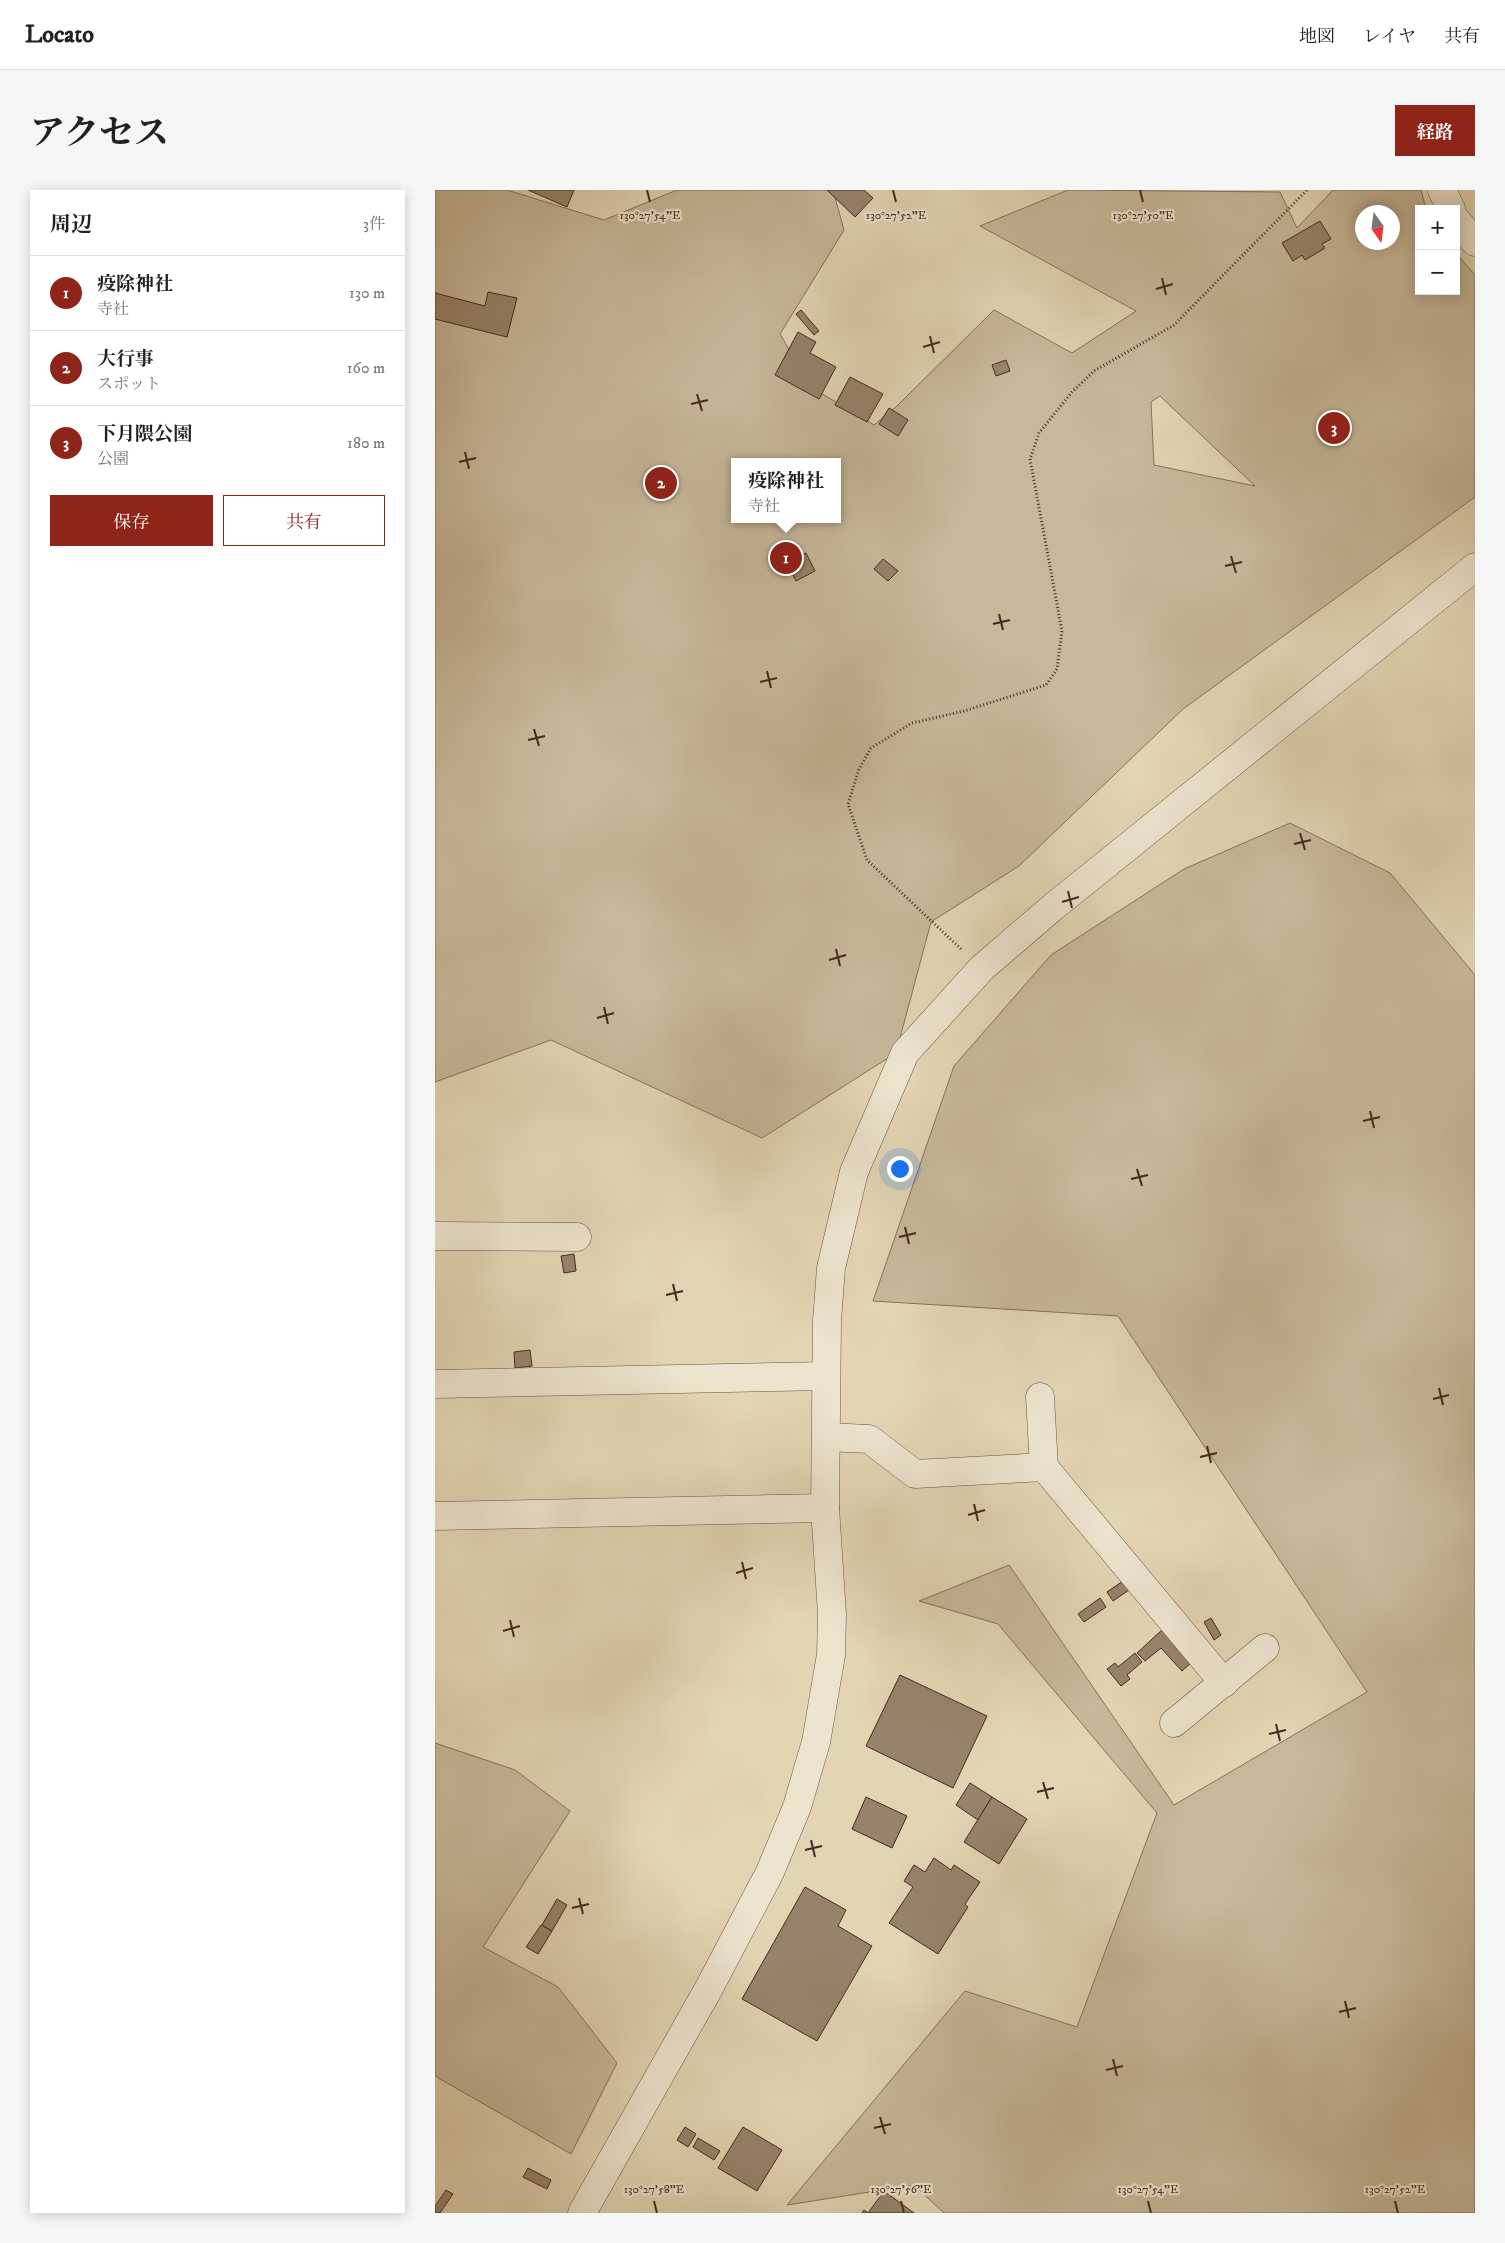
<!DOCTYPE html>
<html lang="ja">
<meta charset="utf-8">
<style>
:root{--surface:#fff;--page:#f6f6f6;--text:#202124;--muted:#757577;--line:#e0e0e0;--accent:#8f2418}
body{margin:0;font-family:"IM FELL DW Pica","Noto Serif JP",serif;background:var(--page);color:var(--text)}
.controls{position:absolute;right:15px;top:15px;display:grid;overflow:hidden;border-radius:0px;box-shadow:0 2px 12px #0003}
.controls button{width:45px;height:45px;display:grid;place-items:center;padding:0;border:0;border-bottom:1px solid var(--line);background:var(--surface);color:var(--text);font:25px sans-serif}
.compass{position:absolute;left:920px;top:15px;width:45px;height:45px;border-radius:50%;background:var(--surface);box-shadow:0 2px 12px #0003;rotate:166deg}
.you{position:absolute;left:464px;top:978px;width:18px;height:18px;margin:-12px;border:4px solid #fff;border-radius:50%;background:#1a73e8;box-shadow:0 0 0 8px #1a73e833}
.badge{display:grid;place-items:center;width:32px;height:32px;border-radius:50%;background:var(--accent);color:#fff;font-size:16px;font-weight:700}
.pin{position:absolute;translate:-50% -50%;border:2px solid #fff;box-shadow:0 1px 5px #0006}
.popup{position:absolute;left:296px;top:268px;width:110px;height:65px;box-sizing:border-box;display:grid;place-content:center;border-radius:0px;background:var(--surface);filter:drop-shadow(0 1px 4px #0005);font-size:16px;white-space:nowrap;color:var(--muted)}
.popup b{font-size:19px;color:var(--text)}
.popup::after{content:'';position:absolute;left:50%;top:100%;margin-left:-10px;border:10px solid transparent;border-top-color:var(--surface)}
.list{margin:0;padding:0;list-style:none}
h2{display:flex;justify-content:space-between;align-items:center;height:65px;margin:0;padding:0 20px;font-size:21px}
h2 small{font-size:16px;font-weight:400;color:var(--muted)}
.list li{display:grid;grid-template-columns:32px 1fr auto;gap:15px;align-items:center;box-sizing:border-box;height:75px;padding:0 20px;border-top:1px solid var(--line)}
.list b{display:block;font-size:19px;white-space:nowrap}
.list p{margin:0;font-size:16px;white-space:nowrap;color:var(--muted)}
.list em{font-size:16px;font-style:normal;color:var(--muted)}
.actions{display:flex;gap:10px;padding:15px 20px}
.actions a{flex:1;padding:11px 0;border:1px solid var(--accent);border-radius:0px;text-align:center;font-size:18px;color:var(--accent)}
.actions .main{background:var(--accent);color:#fff}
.map{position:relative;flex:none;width:1040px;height:2023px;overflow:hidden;border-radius:0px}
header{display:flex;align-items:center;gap:30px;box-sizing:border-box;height:70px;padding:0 25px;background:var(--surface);border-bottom:1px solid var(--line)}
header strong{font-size:24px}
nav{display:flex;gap:28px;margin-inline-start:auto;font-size:18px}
.intro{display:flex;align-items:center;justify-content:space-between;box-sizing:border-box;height:120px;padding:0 30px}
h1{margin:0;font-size:35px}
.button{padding:12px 22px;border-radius:0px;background:var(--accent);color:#fff;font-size:18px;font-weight:700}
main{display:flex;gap:30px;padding:0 30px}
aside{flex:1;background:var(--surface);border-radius:0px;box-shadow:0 2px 12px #0003}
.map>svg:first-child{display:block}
.green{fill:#c7b89a;stroke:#86715b;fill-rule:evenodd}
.building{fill:#97836b;stroke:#452a1c}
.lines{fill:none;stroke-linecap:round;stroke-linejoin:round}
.minor-casing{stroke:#6c5542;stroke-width:29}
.tertiary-casing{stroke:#6c5542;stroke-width:29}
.path{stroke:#452a1c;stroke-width:3;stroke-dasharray:1 2.5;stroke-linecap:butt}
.minor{stroke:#ece4ce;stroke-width:28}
.tertiary{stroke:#ece4ce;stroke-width:28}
.ticks{fill:none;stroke:#452a1c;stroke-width:2}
.ticks-label{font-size:12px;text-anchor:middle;fill:#452a1c;stroke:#ece4ce;stroke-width:4.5;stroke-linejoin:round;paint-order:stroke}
</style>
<header>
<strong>Locato</strong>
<nav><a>地図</a><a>レイヤ</a><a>共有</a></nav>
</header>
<div class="intro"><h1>アクセス</h1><a class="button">経路</a></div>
<main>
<aside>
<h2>周辺<small>3件</small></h2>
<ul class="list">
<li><span class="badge">1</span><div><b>疫除神社</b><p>寺社</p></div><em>130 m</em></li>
<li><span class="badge">2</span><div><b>大行事</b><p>スポット</p></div><em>160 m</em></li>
<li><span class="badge">3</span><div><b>下月隈公園</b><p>公園</p></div><em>180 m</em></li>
</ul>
<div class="actions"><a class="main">保存</a><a>共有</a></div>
</aside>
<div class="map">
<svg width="1040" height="2023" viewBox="0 0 1040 2023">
<rect width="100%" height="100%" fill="#e2d5b4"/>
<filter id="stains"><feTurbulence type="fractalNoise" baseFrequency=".004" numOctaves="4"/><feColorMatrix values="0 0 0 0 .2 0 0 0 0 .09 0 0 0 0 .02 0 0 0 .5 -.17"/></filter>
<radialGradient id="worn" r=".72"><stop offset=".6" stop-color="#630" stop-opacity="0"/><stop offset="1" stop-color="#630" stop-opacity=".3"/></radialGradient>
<g class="green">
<path d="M 0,0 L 72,0 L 169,30 L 242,0 L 398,0 L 409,40 L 345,144 L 376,197 L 439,235 L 463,215 L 559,120 L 637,163 L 701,121 L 545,36 L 633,0 L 845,2 L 862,38 L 898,0 L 986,0 L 991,19 L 984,19 L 984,101 L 1021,101 L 1021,63 L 1040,85 L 1040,307 L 748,519 L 584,676 L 496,732 L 461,863 L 327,948 L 116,850 L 0,892 ZM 928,22 L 958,22 L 958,52 L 928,52 ZM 725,206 L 820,296 L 719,275 L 716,212 ZM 300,272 L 402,272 L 402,329 L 300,329 Z"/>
<path d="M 855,633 L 955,683 L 1040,785 L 1040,2023 L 509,2023 L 479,1995 L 352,2015 L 530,1801 L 642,1837 L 722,1623 L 563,1434 L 484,1411 L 574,1375 L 739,1615 L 932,1502 L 683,1126 L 438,1111 L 519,876 L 616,765 L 749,679 Z"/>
<path d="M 0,1553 L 80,1580 L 135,1621 L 48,1757 L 123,1797 L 182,1873 L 136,1964 L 0,1886 Z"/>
</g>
<g class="building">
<path d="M 93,0 L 139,0 L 132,17 Z"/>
<path d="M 392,0 L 429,0 L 438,8 L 420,27 Z"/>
<path d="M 885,31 L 896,49 L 887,54 L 890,58 L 870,70 L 867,65 L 858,71 L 847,53 Z"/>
<path d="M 53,102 L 82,108 L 72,147 L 0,129 L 0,103 L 50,116 Z"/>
<path d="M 366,120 L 384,141 L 379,145 L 361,124 Z"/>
<path d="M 363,142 L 381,152 L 375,163 L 401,177 L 384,209 L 340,185 Z"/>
<path d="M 571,170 L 575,181 L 561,186 L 557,175 Z"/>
<path d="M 415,187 L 448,204 L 432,232 L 400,215 Z"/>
<path d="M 454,218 L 473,230 L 463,246 L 444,234 Z"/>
<path d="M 371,363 L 380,381 L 361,391 L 352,373 Z"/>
<path d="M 448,369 L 463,381 L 453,391 L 439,379 Z"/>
<path d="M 139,1064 L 141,1081 L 129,1083 L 126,1066 Z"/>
<path d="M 95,1160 L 97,1176 L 80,1178 L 79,1162 Z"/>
<path d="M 688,1391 L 694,1400 L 678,1411 L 672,1402 Z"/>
<path d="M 665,1408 L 671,1417 L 649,1432 L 643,1424 Z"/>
<path d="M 776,1428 L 786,1445 L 779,1450 L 769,1432 Z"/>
<path d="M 728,1439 L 757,1472 L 747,1481 L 726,1458 L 710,1471 L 702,1463 Z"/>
<path d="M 700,1463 L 707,1472 L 692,1485 L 695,1489 L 686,1496 L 672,1479 L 680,1473 L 683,1477 Z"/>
<path d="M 465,1485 L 552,1526 L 518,1598 L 431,1556 Z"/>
<path d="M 535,1593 L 557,1607 L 543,1630 L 521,1615 Z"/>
<path d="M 431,1607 L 472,1626 L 457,1658 L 417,1639 Z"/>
<path d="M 557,1607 L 592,1629 L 564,1674 L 529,1652 Z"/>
<path d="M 499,1668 L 516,1680 L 519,1675 L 545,1692 L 530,1714 L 533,1717 L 503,1764 L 454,1733 L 478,1697 L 469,1691 L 479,1675 L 490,1682 Z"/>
<path d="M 370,1697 L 411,1720 L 403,1736 L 437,1756 L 382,1851 L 307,1809 Z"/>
<path d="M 122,1709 L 132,1715 L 117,1741 L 107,1735 Z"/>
<path d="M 106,1735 L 117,1741 L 103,1764 L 91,1757 Z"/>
<path d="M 250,1937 L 261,1944 L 253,1957 L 242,1950 Z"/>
<path d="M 308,1937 L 347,1960 L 322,2001 L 283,1978 Z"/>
<path d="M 263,1948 L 285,1961 L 279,1970 L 258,1957 Z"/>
<path d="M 93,1978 L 116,1990 L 112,1999 L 88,1987 Z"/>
<path d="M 11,2000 L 18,2004 L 5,2023 L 0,2023 L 0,2016 Z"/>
<path d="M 449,2001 L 479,2023 L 427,2023 L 429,2020 L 433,2023 Z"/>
</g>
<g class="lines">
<defs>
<g id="minor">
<path d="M 1007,0 L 1016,19"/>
<path d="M 1021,30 L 1040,52"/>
<path d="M 0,1046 L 142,1047"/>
<path d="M 0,1194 L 391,1186"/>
<path d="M 605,1207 L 609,1277"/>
<path d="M 391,1247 L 434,1249 L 480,1284 L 609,1277 L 789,1493"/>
<path d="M 739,1533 L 830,1458"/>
</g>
<g id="tertiary">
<path d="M 0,1326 L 390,1318"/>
<path d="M 147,2023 L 274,1798 L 335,1682 L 362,1617 L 381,1552 L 396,1465 L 397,1424 L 390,1318 L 392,1131 L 396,1078 L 419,982 L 470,863 L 547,778 L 618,717 L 1040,377"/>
</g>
</defs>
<use href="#minor" class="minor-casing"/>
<use href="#tertiary" class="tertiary-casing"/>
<path class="path" d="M 526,759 L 432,670 L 413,614 L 424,579 L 436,558 L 477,533 L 529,521 L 611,495 L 622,479 L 627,441 L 595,269 L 604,243 L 637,202 L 659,181 L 739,135 L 872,0"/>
<use href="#minor" class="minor"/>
<use href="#tertiary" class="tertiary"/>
</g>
<path class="ticks" d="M 212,0 L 215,12M 458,0 L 461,12M 705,0 L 708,12M 727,88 L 731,105M 721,99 L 738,94M 495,146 L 499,163M 488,157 L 505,152M 262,204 L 267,221M 256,214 L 273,210M 30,262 L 34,279M 24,272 L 41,268M 796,366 L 801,383M 790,376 L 807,372M 564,424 L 568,440M 558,434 L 575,430M 332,481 L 336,498M 325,492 L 342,488M 99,539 L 104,556M 93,550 L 110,546M 865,643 L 870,660M 859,654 L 876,650M 633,701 L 637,718M 627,712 L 644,707M 401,759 L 405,776M 394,770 L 411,765M 169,817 L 173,834M 162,828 L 179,823M 935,921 L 939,938M 928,931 L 945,927M 702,979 L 707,996M 696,989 L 713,985M 470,1037 L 474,1054M 464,1047 L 481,1043M 238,1094 L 242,1111M 231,1105 L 248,1101M 1004,1198 L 1008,1215M 998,1209 L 1014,1205M 772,1256 L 776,1273M 765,1267 L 782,1263M 539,1314 L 543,1331M 533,1325 L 550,1320M 307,1372 L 311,1389M 301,1383 L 318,1378M 75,1430 L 79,1447M 68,1441 L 85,1436M 841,1534 L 845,1551M 834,1544 L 851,1540M 608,1592 L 613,1609M 602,1602 L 619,1598M 376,1650 L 380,1667M 370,1660 L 387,1656M 144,1708 L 148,1724M 137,1718 L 154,1714M 910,1811 L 914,1828M 904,1822 L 921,1818M 678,1869 L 682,1886M 671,1880 L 688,1876M 445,1927 L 450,1944M 439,1938 L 456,1934M 219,2011 L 222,2023M 466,2011 L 469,2023M 713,2011 L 716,2023M 960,2011 L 963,2023"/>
<g class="ticks-label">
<text x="215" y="29">130°27'54"E</text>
<text x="461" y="29">130°27'52"E</text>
<text x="708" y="29">130°27'50"E</text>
<text x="219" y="2003">130°27'58"E</text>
<text x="466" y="2003">130°27'56"E</text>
<text x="713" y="2003">130°27'54"E</text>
<text x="960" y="2003">130°27'52"E</text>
</g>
<rect width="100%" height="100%" filter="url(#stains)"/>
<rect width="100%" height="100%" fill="url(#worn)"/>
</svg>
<div class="controls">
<button>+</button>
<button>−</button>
</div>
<svg class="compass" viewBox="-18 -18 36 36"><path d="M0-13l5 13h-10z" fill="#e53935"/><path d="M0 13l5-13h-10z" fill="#757577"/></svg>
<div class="you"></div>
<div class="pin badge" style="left:351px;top:368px">1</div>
<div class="popup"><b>疫除神社</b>寺社</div>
<div class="pin badge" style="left:226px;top:293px">2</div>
<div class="pin badge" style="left:899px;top:238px">3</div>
</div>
</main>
